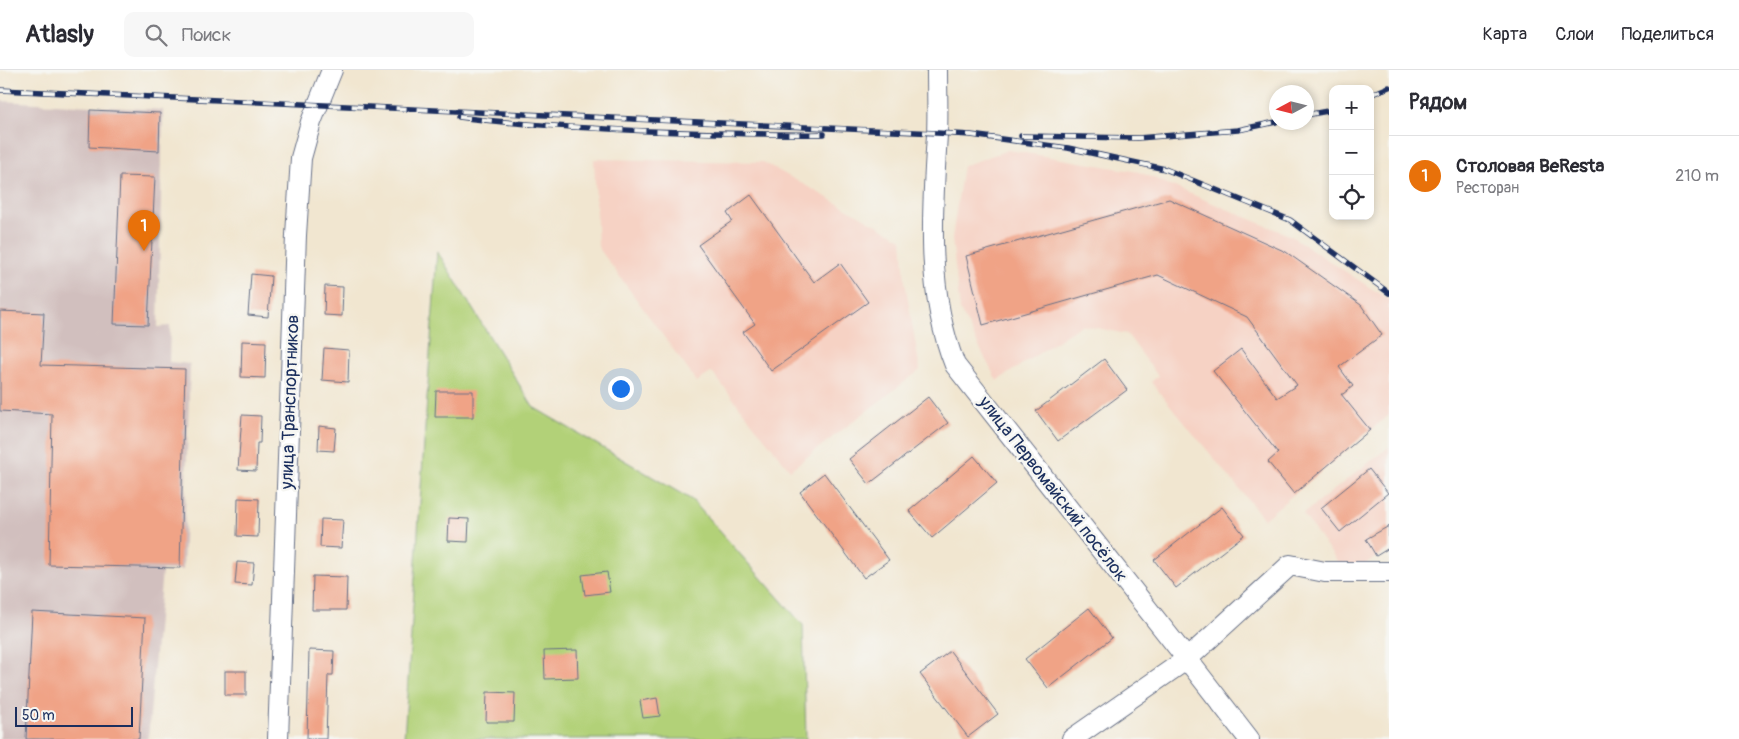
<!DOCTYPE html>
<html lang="ru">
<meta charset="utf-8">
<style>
:root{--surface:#fff;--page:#f7f7f7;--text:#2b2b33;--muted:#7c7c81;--line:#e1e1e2;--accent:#db2777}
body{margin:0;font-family:Pangolin,sans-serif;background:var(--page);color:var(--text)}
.controls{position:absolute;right:15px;top:15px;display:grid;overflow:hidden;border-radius:10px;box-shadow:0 2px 8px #0003}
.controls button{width:45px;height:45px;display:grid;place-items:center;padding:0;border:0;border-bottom:1px solid var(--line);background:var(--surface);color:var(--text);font:25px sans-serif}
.compass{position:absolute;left:1269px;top:15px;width:45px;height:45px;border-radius:50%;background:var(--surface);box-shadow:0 2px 8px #0003;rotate:263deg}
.scale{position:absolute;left:15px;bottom:12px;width:118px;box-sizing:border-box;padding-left:5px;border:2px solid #1b2f5e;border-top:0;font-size:14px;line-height:18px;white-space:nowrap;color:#1b2f5e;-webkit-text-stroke:4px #f6f6f2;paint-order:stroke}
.you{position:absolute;left:620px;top:318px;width:18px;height:18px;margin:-12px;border:4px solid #fff;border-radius:50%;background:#1a73e8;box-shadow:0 0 0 8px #1a73e833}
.badge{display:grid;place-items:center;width:32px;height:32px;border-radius:50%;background:var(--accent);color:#fff;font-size:16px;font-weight:700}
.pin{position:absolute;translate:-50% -41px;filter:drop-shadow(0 1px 2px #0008)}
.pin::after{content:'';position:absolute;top:26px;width:18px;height:15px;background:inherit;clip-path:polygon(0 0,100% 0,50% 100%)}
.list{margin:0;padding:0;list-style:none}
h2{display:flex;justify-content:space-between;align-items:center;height:65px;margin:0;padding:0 20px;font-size:21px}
h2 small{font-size:16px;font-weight:400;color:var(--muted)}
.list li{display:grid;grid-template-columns:32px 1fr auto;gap:15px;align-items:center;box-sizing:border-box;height:80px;padding:0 20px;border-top:1px solid var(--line)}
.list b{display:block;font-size:19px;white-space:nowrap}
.list p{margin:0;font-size:16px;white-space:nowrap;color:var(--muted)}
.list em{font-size:16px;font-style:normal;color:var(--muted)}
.icon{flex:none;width:28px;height:28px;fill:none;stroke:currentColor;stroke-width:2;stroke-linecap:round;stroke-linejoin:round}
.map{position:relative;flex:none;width:1389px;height:669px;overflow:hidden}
header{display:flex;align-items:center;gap:30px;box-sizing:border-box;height:70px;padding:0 25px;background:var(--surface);border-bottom:1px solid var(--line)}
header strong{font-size:24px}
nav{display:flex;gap:28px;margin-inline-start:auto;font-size:18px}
.search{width:350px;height:45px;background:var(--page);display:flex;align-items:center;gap:12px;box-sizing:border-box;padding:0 18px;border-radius:10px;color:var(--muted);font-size:19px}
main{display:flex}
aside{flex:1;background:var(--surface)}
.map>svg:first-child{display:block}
.built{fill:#f6d2c4}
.industrial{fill:#d1bfbe}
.green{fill:#b2d178;stroke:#66806b}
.building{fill:#f0a386}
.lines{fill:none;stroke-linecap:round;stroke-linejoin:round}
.minor-casing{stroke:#666f86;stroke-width:22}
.minor{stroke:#fff;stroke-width:20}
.rail-casing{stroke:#1b2f5e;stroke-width:5.5}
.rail{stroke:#f6f6f2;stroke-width:4;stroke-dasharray:11;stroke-linecap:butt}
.labels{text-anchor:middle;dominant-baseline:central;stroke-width:5;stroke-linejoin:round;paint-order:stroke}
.street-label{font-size:18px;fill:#1b2f5e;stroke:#f6f6f2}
</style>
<header>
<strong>Atlasly</strong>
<div class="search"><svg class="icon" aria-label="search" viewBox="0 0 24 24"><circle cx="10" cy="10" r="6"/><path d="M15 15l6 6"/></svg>Поиск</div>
<nav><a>Карта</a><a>Слои</a><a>Поделиться</a></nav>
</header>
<main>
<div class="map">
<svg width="1389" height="669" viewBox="0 0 1389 669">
<rect width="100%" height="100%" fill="#f6f6f2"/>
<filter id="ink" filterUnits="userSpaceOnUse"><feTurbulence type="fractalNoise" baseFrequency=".02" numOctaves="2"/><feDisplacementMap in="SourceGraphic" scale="10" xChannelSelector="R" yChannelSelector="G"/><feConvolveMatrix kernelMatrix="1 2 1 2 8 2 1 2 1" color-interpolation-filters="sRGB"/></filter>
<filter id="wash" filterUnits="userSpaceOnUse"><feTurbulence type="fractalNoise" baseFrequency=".0096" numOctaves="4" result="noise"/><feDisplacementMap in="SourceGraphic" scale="20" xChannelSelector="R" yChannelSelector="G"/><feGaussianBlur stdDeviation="1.12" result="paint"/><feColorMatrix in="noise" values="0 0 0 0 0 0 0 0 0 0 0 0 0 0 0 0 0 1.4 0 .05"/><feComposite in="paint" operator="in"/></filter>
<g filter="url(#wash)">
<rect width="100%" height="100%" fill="#f1e6d0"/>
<g class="built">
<path d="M 1008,80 L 1139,102 L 1291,166 L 1389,230 L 1389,345 L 1264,449 L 1151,312 L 1158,306 L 1127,264 L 1081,255 L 997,311 L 960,240 L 952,168 L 963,96 Z"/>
<path d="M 594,89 L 763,92 L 902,169 L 905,212 L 920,300 L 790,400 L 712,302 L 697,312 L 598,177 Z"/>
<path d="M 1389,377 L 1389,480 L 1358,498 L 1339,494 L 1303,444 Z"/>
</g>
<path class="industrial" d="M 0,31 L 163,40 L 158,257 L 170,256 L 169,292 L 190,294 L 183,500 L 162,500 L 148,669 L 0,669 Z"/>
<path class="green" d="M 437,181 L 533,337 L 692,430 L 803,555 L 806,669 L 404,669 Z"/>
<g id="blocks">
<g class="building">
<path d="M 90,40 L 160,43 L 159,81 L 89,77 Z"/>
<path d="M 120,106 L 155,107 L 148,255 L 114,254 Z"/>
<path d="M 751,125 L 814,212 L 840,193 L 868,232 L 771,301 L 743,262 L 755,254 L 698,175 L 732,151 L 727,143 Z"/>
<path d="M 1169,129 L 1286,182 L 1361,235 L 1382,265 L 1339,297 L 1353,316 L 1343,324 L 1341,324 L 1370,360 L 1294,424 L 1268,392 L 1278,383 L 1213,301 L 1241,279 L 1277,328 L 1297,315 L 1247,247 L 1158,205 L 983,255 L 966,186 Z"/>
<path d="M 251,204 L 271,206 L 268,247 L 248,245 Z"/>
<path d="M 325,216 L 343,217 L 342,246 L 324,245 Z"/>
<path d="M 0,241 L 44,243 L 41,295 L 185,299 L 180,498 L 49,495 L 52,344 L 0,341 Z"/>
<path d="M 242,271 L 266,272 L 265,308 L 241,307 Z"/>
<path d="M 324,278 L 349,280 L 348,312 L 322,310 Z"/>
<path d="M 1104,289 L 1127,320 L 1058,371 L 1036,341 Z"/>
<path d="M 436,321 L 473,321 L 473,347 L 435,347 Z"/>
<path d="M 928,327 L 948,353 L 869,414 L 849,389 Z"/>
<path d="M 242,345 L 261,346 L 260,373 L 257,373 L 256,401 L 238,400 Z"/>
<path d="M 319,356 L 336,358 L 334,381 L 318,380 Z"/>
<path d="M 974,386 L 997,413 L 932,468 L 909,441 Z"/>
<path d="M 1369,399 L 1388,423 L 1340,462 L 1321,438 Z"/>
<path d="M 824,403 L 889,490 L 864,508 L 800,422 Z"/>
<path d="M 238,428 L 259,429 L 258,467 L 237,466 Z"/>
<path d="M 1222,437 L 1244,465 L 1176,518 L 1154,490 Z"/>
<path d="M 449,448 L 469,449 L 468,472 L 448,471 Z"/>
<path d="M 321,449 L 343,450 L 341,478 L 320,477 Z"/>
<path d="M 1389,456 L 1389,478 L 1376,486 L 1366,469 Z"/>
<path d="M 237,492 L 254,493 L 252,515 L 235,514 Z"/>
<path d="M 607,502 L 610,522 L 585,525 L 582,505 Z"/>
<path d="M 313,506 L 347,507 L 346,540 L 312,540 Z"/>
<path d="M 1089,538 L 1112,568 L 1048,618 L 1025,589 Z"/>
<path d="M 32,542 L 145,548 L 139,669 L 26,669 Z"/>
<path d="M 309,580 L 334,581 L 333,605 L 328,605 L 326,669 L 307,669 Z"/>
<path d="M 577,580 L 578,608 L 545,609 L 544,581 Z"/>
<path d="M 950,581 L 998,644 L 968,667 L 920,604 Z"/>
<rect x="225" y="601" width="21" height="24"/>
<path d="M 487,622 L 515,623 L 514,652 L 486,652 Z"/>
<path d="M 657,628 L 660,646 L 643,648 L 640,631 Z"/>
</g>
</g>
</g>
<g filter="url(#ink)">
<use href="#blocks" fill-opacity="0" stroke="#666f86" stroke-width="1"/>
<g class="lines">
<defs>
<g id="minor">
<path d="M 937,0 C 937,21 938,43 937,65 C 932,141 926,223 955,295 L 1187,589 L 1290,495 L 1325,502 L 1389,502"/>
<path d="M 278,669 L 296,165 L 301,88 L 311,52 L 332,0"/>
<path d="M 1072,669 L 1187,589 L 1249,669"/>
</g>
</defs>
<use href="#minor" class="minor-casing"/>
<use href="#minor" class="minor"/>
<defs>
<g id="rail">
<path d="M 0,20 L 937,63 L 971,65 L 1068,78 L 1165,99 L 1290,150 L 1389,223"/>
<path d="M 1370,25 L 1389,17"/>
<path d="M 1306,45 L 1333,40"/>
<path d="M 459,47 C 522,55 585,58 649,61 C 707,63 765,65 824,64"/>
<path d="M 1021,66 L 1138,68 L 1238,60 L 1276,52"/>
</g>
</defs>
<use href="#rail" class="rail-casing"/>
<use href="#rail" class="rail"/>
</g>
</g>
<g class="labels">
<g class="street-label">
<text transform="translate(290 332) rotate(-88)">улица Транспортников</text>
<text transform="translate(1053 419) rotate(52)">улица Первомайский посёлок</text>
</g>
</g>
</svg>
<div class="controls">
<button>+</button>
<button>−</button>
<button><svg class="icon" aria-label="locate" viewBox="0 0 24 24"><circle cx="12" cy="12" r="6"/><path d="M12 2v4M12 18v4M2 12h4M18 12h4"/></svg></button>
</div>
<svg class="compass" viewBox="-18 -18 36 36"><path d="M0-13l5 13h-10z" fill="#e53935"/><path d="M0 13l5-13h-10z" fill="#7c7c81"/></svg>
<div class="scale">50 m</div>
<div class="you"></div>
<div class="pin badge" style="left:144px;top:181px;background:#e8710a">1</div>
</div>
<aside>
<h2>Рядом<small></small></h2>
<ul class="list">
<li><span class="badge" style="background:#e8710a">1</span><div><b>Столовая BeResta</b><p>Ресторан</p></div><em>210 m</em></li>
</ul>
</aside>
</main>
